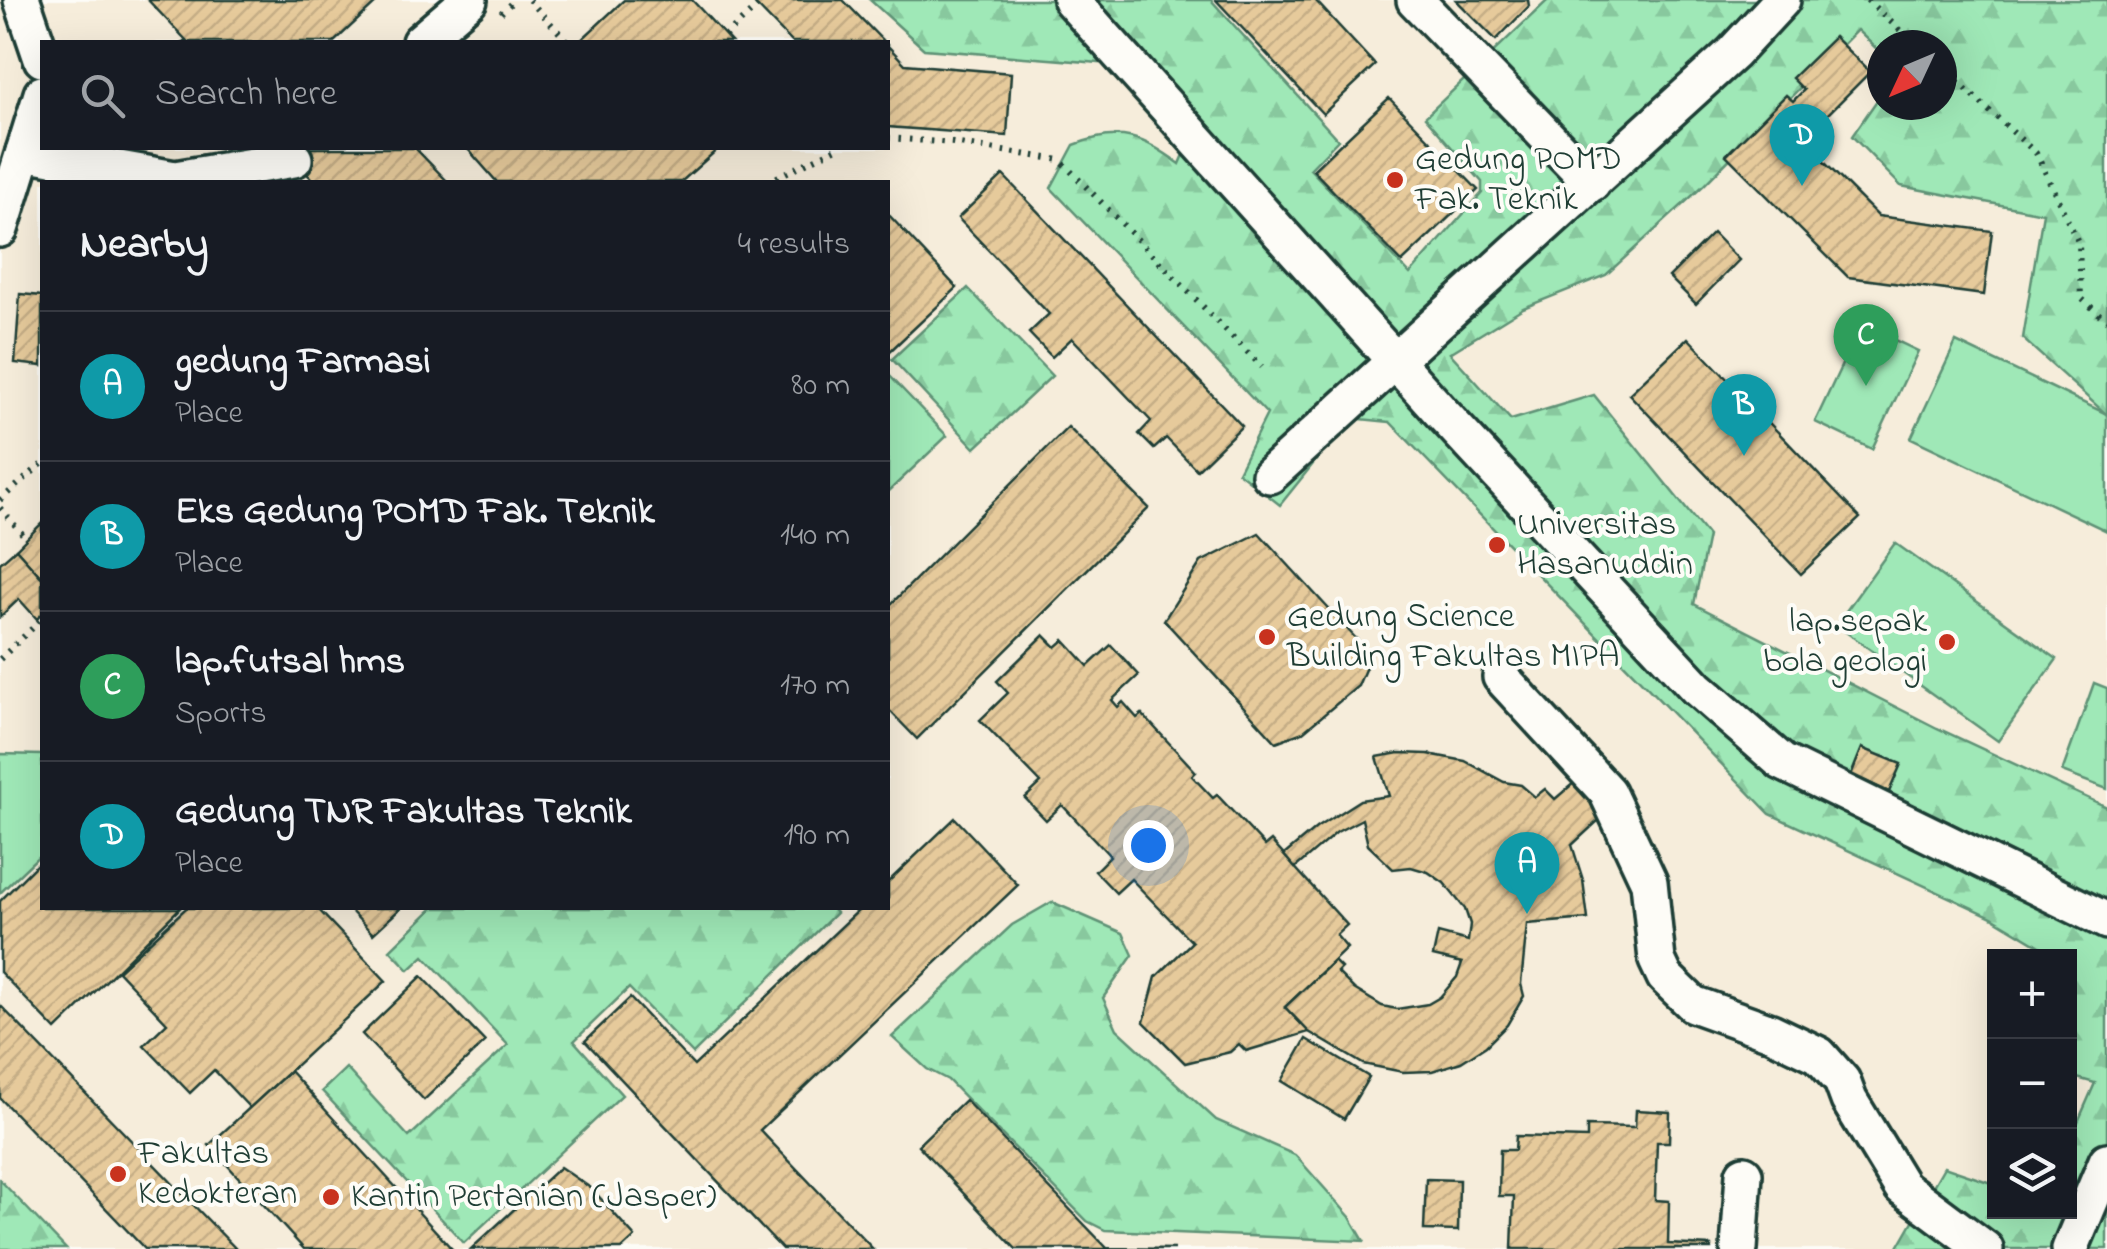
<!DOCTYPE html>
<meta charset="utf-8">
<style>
:root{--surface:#171b24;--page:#242831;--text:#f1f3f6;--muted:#9ea1a6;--line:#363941;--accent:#c8321e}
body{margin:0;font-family:"Indie Flower",sans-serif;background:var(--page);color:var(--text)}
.controls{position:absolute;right:30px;bottom:30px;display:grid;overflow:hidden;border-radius:0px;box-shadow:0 10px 40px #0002}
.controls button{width:90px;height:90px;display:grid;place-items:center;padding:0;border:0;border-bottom:2px solid var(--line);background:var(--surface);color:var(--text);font:50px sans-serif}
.compass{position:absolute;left:1867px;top:30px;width:90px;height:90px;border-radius:50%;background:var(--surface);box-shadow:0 10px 40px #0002;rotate:226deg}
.you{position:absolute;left:1148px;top:845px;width:35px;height:35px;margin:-25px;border:8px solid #fff;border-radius:50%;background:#1a73e8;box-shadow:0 0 0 15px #1a73e833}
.badge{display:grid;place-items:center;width:65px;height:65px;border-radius:50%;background:var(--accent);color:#fff;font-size:32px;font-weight:700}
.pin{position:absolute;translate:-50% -82px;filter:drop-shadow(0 2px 5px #0008)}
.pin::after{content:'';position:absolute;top:52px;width:35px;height:30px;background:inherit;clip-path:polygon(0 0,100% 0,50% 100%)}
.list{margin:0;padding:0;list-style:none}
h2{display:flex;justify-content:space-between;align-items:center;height:130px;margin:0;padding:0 40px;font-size:42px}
h2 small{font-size:32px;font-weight:400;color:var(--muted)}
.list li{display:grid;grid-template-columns:65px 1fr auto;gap:30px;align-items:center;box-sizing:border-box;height:150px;padding:0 40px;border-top:2px solid var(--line)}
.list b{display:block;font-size:38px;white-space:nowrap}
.list p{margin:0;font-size:32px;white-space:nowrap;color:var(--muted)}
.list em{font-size:32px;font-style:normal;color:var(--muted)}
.icon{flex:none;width:55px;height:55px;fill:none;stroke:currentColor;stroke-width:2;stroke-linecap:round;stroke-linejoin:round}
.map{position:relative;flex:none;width:2107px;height:1249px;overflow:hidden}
.search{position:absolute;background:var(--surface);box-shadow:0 10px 40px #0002;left:40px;top:40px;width:850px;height:110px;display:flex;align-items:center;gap:25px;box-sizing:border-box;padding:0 35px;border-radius:0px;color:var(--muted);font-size:38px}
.panel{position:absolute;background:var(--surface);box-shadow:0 10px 40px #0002;left:40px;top:180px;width:850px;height:730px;border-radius:0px}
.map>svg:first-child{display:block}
.built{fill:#f6eddb;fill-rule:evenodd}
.grass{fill:#9fe8b7;stroke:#5f9276;stroke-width:2.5}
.forest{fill:url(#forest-firs);stroke:#5f9276;stroke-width:2.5}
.building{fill:url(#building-hatch);stroke:#1f3d34;stroke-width:2.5}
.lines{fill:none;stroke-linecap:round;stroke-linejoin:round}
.minor-casing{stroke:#1f3d34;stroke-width:42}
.path{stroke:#1f3d34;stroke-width:6;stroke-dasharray:2.5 8;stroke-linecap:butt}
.minor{stroke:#fdfcf7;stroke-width:35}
.poi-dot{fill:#c8321e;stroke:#fdfcf7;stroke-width:4}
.labels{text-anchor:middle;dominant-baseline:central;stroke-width:8;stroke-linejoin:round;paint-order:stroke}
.poi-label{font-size:35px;fill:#1f3d34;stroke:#fdfcf7;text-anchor:start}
</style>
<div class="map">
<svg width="2107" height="1249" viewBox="0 0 2107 1249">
<defs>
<pattern id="forest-firs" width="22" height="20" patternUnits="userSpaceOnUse" patternTransform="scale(2.5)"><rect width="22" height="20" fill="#9fe8b7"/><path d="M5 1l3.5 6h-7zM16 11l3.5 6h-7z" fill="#88c89e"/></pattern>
<pattern id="building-hatch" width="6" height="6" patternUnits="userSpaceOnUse" patternTransform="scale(2.5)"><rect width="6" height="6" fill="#e6ca9b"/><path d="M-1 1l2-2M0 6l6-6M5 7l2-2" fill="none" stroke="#c5ae86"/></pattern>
</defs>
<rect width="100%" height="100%" fill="#fdfcf7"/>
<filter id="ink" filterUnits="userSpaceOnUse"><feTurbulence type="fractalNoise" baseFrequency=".01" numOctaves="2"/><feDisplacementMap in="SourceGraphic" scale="20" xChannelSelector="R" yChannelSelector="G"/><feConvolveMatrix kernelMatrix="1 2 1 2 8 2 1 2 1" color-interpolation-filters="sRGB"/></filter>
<g filter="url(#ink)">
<path class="built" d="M 0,0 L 2107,0 L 2107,1249 L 0,1249 ZM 42,42 L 888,42 L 888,148 L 42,148 ZM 1882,45 L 1942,45 L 1942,105 L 1882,105 ZM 42,182 L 888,182 L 888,908 L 42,908 ZM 1994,956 L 2070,956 L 2070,1212 L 1994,1212 Z"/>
<g class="grass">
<path d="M 1861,324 L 1918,351 L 1872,449 L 1815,422 Z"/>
<path d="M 1956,342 L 2107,414 L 2107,531 L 1911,438 Z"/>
<path d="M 888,374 L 947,436 L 888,492 Z"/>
<path d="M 1895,543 L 2057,659 L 1998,741 L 1836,625 Z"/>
<path d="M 2094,683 L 2107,688 L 2107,789 L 2062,772 Z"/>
<path d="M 0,754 L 42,755 L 42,853 L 0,893 Z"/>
</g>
<g class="forest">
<path d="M 870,0 L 1211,0 L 1338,140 L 1310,169 L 1410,274 L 1482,193 L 1482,182 L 1425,117 L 1548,0 L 2107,0 L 2107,415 L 2022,338 L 2043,213 L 1901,186 L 1852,136 L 1882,93 L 1882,105 L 1942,105 L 1942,45 L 1882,45 L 1882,54 L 1857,30 L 1704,185 L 1606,275 L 1523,308 L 1450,353 L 1511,420 L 1594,395 L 1708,536 L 1694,604 L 1937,728 L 2107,807 L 2107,1249 L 1897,1249 L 1944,1167 L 1994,1184 L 1994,1212 L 2070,1212 L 2070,1140 L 2095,1083 L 2070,1076 L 2070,956 L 2057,956 L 1992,917 L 1770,814 L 1390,422 L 1350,418 L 1280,505 L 1238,472 L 1267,414 L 1051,188 L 1074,145 C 1121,127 1141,136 1180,164 L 1186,150 L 1112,64 L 924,49 Z"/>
<path d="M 968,288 L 1052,376 L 975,448 L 892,359 Z"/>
<path d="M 1052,902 L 1123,933 L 1133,955 L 1103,998 L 1117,1029 L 1216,1120 L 1295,1155 L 1350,1217 L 1364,1241 L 1105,1230 L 1087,1221 L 948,1080 L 927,1069 L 892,1037 L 1012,925 Z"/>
<path d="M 433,908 L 832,908 L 836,913 L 693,1054 L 629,988 L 574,1041 L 622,1095 L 464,1243 L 322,1091 L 346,1068 L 409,1137 L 508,1045 L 424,956 L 409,970 L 390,950 Z"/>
<path d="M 0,1180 L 66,1249 L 0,1249 Z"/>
</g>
<g class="building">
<path d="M 148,0 L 379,0 L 334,42 L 184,42 L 186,40 Z"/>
<path d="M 624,0 L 692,0 L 731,42 L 579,42 Z"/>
<path d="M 751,0 L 843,0 L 884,42 L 792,42 Z"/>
<path d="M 1216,0 L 1315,0 L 1375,65 L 1323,114 Z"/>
<path d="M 1456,0 L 1528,0 L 1529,6 L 1496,40 Z"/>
<path d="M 1834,37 L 1870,72 L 1802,140 L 1878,216 L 1992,231 L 1984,295 L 1848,277 L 1726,155 L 1786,95 L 1793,101 L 1804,90 L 1792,78 Z"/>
<path d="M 888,46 L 905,64 L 1011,73 L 1007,136 L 888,127 Z"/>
<path d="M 1389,98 L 1478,190 L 1402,262 L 1313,170 Z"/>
<path d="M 282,148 L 415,148 L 448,182 L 315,182 Z"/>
<path d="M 467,148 L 719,148 L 681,182 L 497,182 Z"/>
<path d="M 1003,175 L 1242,426 L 1197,470 L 1166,438 L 1154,449 L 1139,434 L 1151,421 L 1072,338 L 1052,357 L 1029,333 L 1049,314 L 958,218 Z"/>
<path d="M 888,214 L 957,288 L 888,353 Z"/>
<path d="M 1713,233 L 1739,260 L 1696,304 L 1669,277 Z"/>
<path d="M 20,294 L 42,296 L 42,366 L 15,363 Z"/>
<path d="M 1688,338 L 1860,518 L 1801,574 L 1629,394 Z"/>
<path d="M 1068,427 L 1149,508 L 917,739 L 888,709 L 888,607 Z"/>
<path d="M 42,523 L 42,578 L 16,549 Z"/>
<path d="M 1259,533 L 1371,655 L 1358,686 L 1303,732 L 1276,742 L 1164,620 L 1201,562 Z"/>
<path d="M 16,549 L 42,578 L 42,614 L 37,619 L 19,599 L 0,617 L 0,563 Z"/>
<path d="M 1044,635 L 1056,647 L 1064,640 L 1088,666 L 1111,645 L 1139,675 L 1112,700 L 1118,707 L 1123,702 L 1137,718 L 1142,714 L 1196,772 L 1192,776 L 1213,798 L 1217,795 L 1265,846 L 1271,841 L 1347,925 L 1336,935 L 1347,948 L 1285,1007 L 1309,1032 L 1246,1051 L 1239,1044 L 1230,1052 L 1185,1063 L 1144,1022 L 1156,977 L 1192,942 L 1131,879 L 1116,893 L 1095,871 L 1110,856 L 1062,805 L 1046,820 L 1025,798 L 1041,783 L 980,720 L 1008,693 L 997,681 Z"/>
<path d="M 1862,748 L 1901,764 L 1889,792 L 1851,775 Z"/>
<path d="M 1399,753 L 1428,754 L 1465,761 L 1504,782 L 1521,785 L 1535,797 L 1545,789 L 1555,799 L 1582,776 L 1612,808 L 1572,845 L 1583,880 L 1588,919 L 1527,924 L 1521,984 L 1524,996 L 1507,1025 L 1486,1046 L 1461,1062 L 1432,1071 L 1403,1072 L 1363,1064 L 1309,1032 L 1285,1007 L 1334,961 L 1341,968 L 1337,972 L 1354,989 L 1382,1006 L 1397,1009 L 1428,1004 L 1440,997 L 1457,977 L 1462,963 L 1433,956 L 1438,933 L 1468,941 L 1470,924 L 1465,909 L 1444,883 L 1428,872 L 1411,867 L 1393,869 L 1368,845 L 1362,819 L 1337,832 L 1295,868 L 1284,855 L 1316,828 L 1360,800 L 1389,796 L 1377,757 Z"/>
<path d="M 955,818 L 1018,885 L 760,1130 L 873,1249 L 782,1249 L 585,1041 L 630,998 L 694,1066 L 861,908 L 888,908 L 888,882 Z"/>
<path d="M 42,859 L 42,908 L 180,908 L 56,1030 L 0,972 L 0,901 Z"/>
<path d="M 186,908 L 317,908 L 386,981 L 250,1108 L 214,1070 L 190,1093 L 144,1045 L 167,1023 L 118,971 Z"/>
<path d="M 348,908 L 401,908 L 373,934 Z"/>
<path d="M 422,976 L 485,1042 L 424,1100 L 362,1034 Z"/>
<path d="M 0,1005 L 236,1249 L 145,1249 L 0,1098 Z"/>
<path d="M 1306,1039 L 1369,1077 L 1344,1119 L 1282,1081 Z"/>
<path d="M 290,1071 L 452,1249 L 304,1249 L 209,1145 Z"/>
<path d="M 965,1100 L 1107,1248 L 1175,1249 L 1016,1249 L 918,1145 Z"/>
<path d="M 1636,1110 L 1670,1112 L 1669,1142 L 1657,1142 L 1655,1200 L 1669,1201 L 1668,1244 L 1711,1246 L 1711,1249 L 1512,1249 L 1514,1196 L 1499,1196 L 1500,1150 L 1515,1150 L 1516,1136 L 1587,1138 L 1587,1126 L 1635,1127 Z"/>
<path d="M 560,1167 L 592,1189 L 635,1237 L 622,1249 L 471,1249 Z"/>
<path d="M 1426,1179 L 1459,1180 L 1458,1231 L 1424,1230 Z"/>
</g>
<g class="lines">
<defs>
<g id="minor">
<path d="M 22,0 L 42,59"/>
<path d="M 1071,0 L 1441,412 L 1697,688 L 1782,762 L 2107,921"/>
<path d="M 1415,0 L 1592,183"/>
<path d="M 420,42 L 469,0"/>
<path d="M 24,152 L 175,179 L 294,159"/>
<path d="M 0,229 L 42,94"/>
<path d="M 1270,475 L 1733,53 L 1782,0"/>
<path d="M 1501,677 L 1607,792 L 1649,882 L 1657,960 L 1665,977 L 1693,1004 L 1771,1032 L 1819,1055 L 1842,1081 L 1849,1100 L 1902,1187 L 1985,1249"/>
<path d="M 1739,1249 L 1744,1174"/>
<path d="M 2070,1249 L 2107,1161"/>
</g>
</defs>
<use href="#minor" class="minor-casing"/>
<g class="path">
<path d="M 529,0 L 568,42"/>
<path d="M 1867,0 L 1916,45"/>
<path d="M 501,13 L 514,0"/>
<path d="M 725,36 L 757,7"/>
<path d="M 1942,68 L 2036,153 L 2079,244 L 2081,298 L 2107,321"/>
<path d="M 888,138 L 953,143 L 1060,160 L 1262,367"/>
<path d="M 767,182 L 837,148"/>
<path d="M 0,500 L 42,464"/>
<path d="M 0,508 L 26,538"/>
<path d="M 0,659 L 42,619"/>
</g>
<use href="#minor" class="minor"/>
</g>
</g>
<g class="poi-dot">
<circle cx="1395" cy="180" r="10"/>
<circle cx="1497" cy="545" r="10"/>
<circle cx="1267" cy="637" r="10"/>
<circle cx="1947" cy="642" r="10"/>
<circle cx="118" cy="1174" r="10"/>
<circle cx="331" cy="1197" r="10"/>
</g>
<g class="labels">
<g class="poi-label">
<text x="1415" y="160">Gedung POMD<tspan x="1415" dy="40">Fak. Teknik</tspan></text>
<text x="1517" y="525">Universitas<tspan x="1517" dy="40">Hasanuddin</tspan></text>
<text x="1287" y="617">Gedung Science<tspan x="1287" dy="40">Building Fakultas MIPA</tspan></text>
<text x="1927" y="622" text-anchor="end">lap.sepak<tspan x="1927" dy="40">bola geologi</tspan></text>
<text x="138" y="1154">Fakultas<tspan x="138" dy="40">Kedokteran</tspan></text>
<text x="351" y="1197">Kantin Pertanian (Jasper)</text>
</g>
</g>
</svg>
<div class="controls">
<button>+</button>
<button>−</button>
<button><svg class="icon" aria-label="layers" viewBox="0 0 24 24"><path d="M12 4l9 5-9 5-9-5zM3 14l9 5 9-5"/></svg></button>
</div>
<svg class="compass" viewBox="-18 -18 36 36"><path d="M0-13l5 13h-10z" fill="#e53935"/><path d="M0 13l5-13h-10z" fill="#9ea1a6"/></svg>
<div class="you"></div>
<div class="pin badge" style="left:1527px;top:914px;background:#0f9aa8">A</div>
<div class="pin badge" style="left:1744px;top:456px;background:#0f9aa8">B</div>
<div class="pin badge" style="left:1866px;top:386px;background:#2e9e5b">C</div>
<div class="pin badge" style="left:1802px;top:186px;background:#0f9aa8">D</div>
<div class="search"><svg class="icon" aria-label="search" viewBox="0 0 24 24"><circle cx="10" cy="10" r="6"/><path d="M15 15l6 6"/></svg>Search here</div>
<section class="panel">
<h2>Nearby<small>4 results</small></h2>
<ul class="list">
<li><span class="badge" style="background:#0f9aa8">A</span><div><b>gedung Farmasi</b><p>Place</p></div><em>80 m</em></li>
<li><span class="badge" style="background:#0f9aa8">B</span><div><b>Eks Gedung POMD Fak. Teknik</b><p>Place</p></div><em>140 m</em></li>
<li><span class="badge" style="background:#2e9e5b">C</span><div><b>lap.futsal hms</b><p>Sports</p></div><em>170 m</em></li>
<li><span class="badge" style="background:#0f9aa8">D</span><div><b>Gedung TNR Fakultas Teknik</b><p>Place</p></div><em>190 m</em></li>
</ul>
</section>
</div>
